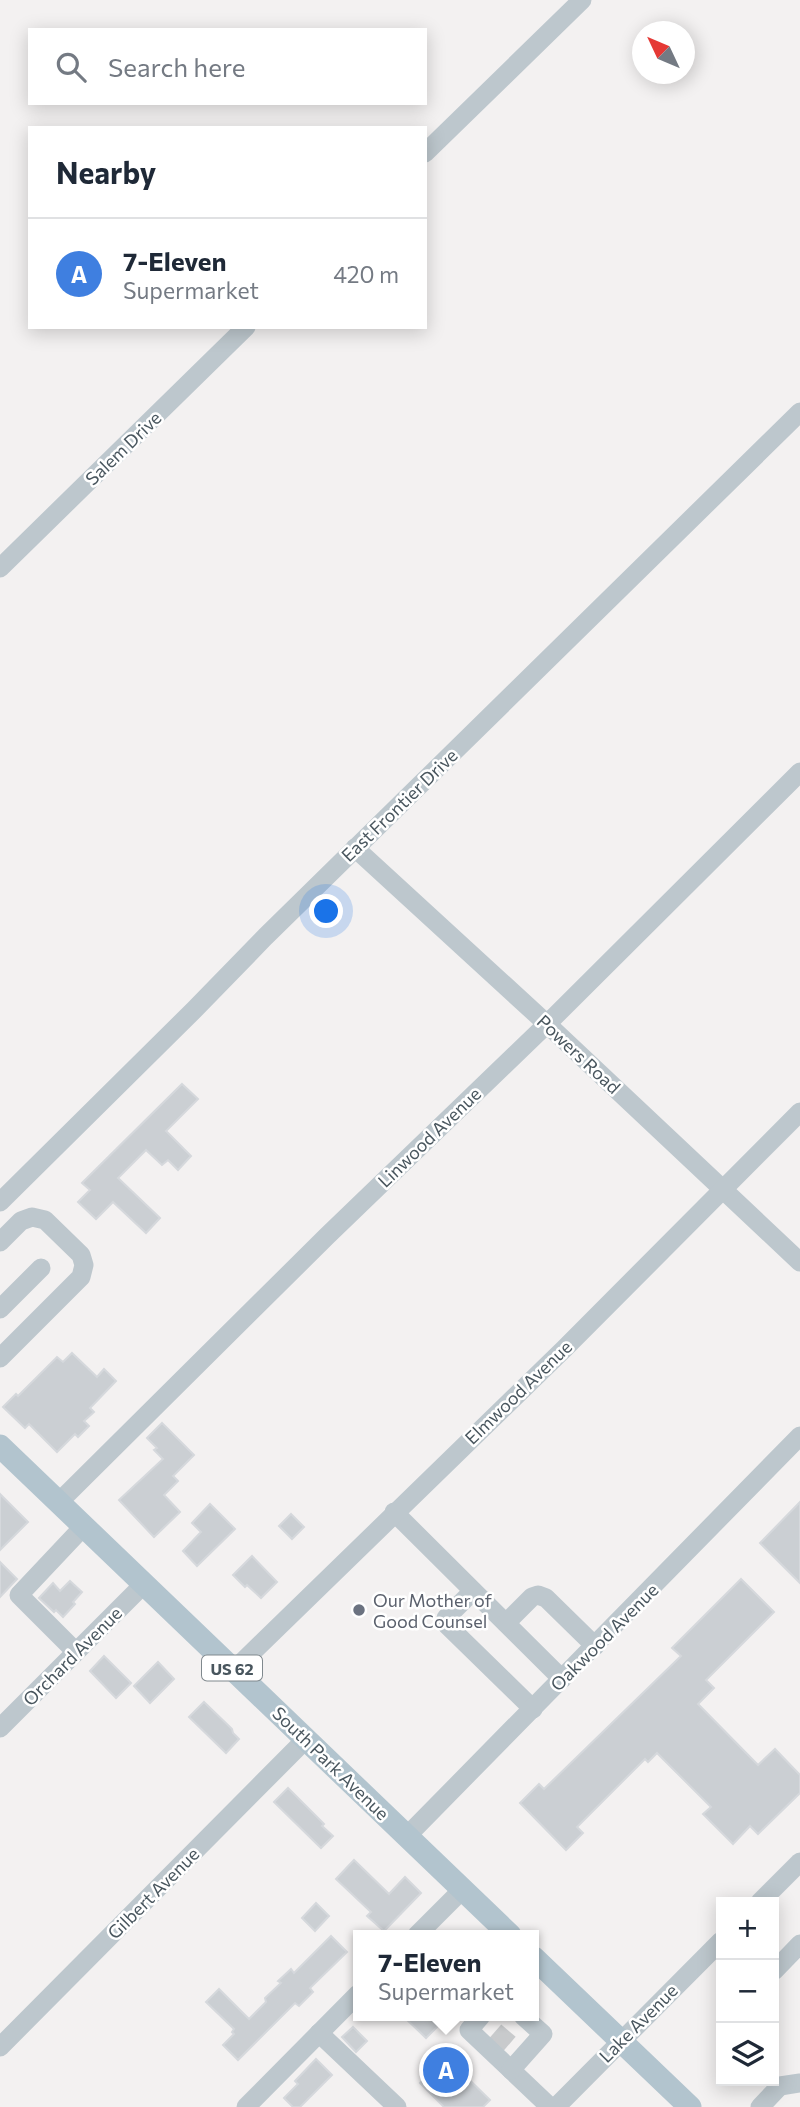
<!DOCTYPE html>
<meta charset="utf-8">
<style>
:root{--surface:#fff;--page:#f6f6f7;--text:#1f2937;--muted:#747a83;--line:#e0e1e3;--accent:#7c3aed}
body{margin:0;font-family:Commissioner,sans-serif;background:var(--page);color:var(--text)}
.controls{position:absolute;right:21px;bottom:21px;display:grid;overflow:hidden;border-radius:0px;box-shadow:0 4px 18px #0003}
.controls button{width:63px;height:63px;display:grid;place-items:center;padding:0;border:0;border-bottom:2px solid var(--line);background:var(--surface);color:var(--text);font:35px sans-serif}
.compass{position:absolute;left:632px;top:21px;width:63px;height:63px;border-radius:50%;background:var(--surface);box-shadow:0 4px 18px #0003;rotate:314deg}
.you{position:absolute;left:327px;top:912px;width:24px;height:24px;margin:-18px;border:5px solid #fff;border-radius:50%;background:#1a73e8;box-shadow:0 0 0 10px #1a73e833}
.badge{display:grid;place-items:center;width:46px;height:46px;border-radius:50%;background:var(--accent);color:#fff;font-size:23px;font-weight:700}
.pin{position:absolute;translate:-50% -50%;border:4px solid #fff;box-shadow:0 2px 7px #0006}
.popup{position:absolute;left:353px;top:1930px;width:186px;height:91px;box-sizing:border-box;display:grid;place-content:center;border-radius:0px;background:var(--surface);filter:drop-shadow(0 2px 5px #0005);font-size:23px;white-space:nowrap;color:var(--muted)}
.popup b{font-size:26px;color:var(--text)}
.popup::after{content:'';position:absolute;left:50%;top:100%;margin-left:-14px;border:14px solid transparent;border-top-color:var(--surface)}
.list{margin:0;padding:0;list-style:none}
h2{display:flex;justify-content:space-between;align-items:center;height:91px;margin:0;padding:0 28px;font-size:30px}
h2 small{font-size:23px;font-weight:400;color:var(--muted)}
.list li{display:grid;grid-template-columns:46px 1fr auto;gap:21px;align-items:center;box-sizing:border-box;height:112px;padding:0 28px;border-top:2px solid var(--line)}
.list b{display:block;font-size:26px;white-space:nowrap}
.list p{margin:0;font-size:23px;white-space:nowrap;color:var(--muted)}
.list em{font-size:23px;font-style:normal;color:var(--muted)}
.icon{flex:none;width:38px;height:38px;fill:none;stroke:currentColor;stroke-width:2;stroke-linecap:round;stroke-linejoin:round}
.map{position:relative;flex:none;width:800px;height:2107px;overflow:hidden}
.search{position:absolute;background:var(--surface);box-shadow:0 4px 18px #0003;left:28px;top:28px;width:399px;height:77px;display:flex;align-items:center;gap:18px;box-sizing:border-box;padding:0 24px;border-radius:0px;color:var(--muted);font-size:26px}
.panel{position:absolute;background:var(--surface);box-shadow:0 4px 18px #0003;left:28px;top:126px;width:399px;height:203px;border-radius:0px}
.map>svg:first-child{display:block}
.building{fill:#cbcfd3;stroke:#d5d8dc;stroke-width:2}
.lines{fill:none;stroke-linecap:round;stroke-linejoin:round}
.minor-tunnel{stroke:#c8cacc;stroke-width:19;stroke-dasharray:19 10;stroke-linecap:butt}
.minor{stroke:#bdc7cd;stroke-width:19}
.major{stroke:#b2c4ce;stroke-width:23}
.worship-dot{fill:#6b7280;stroke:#fff;stroke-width:2.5}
.labels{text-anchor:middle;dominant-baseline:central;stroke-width:5;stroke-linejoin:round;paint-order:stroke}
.shield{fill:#fff;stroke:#80898e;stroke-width:2}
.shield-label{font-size:16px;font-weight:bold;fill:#49565e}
.street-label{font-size:18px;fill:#49565e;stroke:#fff}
.worship-label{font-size:18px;fill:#5b616d;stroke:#fff;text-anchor:start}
</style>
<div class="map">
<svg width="800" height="2107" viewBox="0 0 800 2107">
<rect width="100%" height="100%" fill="#f3f1f1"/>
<g class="building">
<path d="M 182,1084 L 198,1099 L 166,1131 L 191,1156 L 178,1170 L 168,1160 L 162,1165 L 146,1150 L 118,1178 L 160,1218 L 146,1233 L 113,1202 L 96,1219 L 78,1202 L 90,1190 L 82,1183 Z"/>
<path d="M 72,1353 L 97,1377 L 104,1369 L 116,1381 L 90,1408 L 94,1412 L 84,1421 L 89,1426 L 78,1437 L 75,1434 L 57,1452 L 29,1424 L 25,1428 L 3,1407 L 16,1394 L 18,1396 L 57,1357 L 63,1362 Z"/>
<path d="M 162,1423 L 194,1455 L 173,1476 L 178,1481 L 164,1495 L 180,1512 L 154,1537 L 119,1500 L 163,1459 L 154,1450 L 157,1448 L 147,1438 Z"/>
<path d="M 0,1494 L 28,1522 L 0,1550 Z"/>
<path d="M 800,1502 L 800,1583 L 760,1543 Z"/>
<path d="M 210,1504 L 235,1529 L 197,1566 L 183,1551 L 201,1532 L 192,1523 Z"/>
<path d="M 291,1514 L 304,1527 L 292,1539 L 279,1526 Z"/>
<path d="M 252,1556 L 277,1582 L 261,1598 L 247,1585 L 245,1587 L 233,1575 Z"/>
<path d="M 0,1562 L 17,1579 L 0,1597 Z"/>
<path d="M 741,1579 L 774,1612 L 706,1680 L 714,1688 L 698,1704 L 758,1765 L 775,1749 L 800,1775 L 800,1793 L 758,1834 L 750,1826 L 733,1844 L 703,1814 L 711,1807 L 657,1753 L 648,1762 L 645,1759 L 577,1827 L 583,1833 L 566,1850 L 520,1803 L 539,1784 L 544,1789 L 681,1656 L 672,1648 Z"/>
<path d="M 70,1581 L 82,1592 L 73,1602 L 75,1604 L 63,1617 L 56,1610 L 54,1612 L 39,1598 L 53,1583 L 60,1591 Z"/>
<path d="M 104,1656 L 131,1683 L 116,1698 L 90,1671 Z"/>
<path d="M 158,1662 L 174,1679 L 150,1703 L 134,1686 Z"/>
<path d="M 204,1702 L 232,1729 L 233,1733 L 239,1739 L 226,1753 L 189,1717 Z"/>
<path d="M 288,1788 L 324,1824 L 322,1826 L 333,1836 L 321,1848 L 274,1802 Z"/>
<path d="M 354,1860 L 389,1894 L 405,1877 L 421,1893 L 384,1931 L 367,1916 L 371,1912 L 336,1879 Z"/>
<path d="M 316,1903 L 329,1916 L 315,1931 L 302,1918 Z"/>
<path d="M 331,1936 L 347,1952 L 310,1988 L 313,1992 L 299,2006 L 295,2003 L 238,2060 L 223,2045 L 234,2034 L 232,2032 L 234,2029 L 206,2002 L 219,1989 L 249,2019 L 266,2002 L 265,1998 L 281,1983 L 278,1981 L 291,1969 L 294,1973 Z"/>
<path d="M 403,2016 L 448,2016 L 426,2038 Z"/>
<path d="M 353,2027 L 367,2041 L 356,2052 L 342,2037 Z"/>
<path d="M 446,2057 L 490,2100 L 483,2107 L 444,2107 L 420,2083 Z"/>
<path d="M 316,2059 L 332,2075 L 300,2107 L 293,2107 L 284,2098 L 298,2084 L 295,2081 Z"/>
</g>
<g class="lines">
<path class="minor-tunnel" d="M 496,2045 L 509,2030"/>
<g class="minor">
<path d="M 425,153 L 582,0"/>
<path d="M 0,568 L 246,327"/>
<path d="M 355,848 L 547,1024 L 800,1262"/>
<path d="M 0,1202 L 194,1010 L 265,937 L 800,412"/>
<path d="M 0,1242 L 21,1221 L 32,1217 L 45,1220 L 81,1255 L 84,1265 L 81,1277 L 0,1358"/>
<path d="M 0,1309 L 41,1268"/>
<path d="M 59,1502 L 327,1236 L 547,1024 L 800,772"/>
<path d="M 394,1512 L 562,1679"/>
<path d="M 473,1591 L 446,1618 L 447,1625 L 533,1709"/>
<path d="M 506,1623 L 532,1597 L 538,1595 L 546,1598 L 595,1646"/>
<path d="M 76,1652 L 19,1595 L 84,1526"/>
<path d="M 234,1670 L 564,1349 L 800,1112"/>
<path d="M 0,1728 L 144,1584"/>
<path d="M 407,1836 L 800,1436"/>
<path d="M 760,1902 L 800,1862"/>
<path d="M 417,1935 L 462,1890"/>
<path d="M 774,1971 L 800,1944"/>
<path d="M 481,2016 L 469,2030 L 550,2107"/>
<path d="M 319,2033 L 397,2107"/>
<path d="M 0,2047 L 306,1739"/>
<path d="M 511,2070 L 543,2034 L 523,2016"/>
<path d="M 246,2107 L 358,1994"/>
<path d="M 556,2107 L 721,1941"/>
<path d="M 760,2107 L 780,2086 L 800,2083"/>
</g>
<g class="major">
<path d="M 0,1446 L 510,1935"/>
<path d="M 534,1958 L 690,2107"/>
</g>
</g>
<circle class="worship-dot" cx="359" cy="1610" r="7"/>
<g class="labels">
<rect class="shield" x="202" y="1655.5" width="60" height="25" rx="5"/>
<g class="shield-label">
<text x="232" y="1668">US 62</text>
</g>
<g class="street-label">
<text transform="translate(123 448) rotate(-44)">Salem Drive</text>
<text transform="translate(399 805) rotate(-44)">East Frontier Drive</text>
<text transform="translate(579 1054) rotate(43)">Powers Road</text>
<text transform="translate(429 1137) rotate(-44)">Linwood Avenue</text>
<text transform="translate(518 1392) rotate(-44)">Elmwood Avenue</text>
<text transform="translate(604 1637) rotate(-45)">Oakwood Avenue</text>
<text transform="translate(72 1656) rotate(-45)">Orchard Avenue</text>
<text transform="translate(331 1763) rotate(44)">South Park Avenue</text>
<text transform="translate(153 1893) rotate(-45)">Gilbert Avenue</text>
<text transform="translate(638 2023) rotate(-45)">Lake Avenue</text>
</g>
<g class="worship-label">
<text x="373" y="1600">Our Mother of<tspan x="373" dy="21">Good Counsel</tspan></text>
</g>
</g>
</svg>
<div class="controls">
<button>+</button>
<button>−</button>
<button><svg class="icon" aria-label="layers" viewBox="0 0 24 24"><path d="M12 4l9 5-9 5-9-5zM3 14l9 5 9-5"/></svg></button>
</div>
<svg class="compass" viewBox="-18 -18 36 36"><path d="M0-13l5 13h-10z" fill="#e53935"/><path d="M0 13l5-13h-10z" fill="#747a83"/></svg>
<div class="you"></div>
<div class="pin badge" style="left:446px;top:2070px;background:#3f7fe0">A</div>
<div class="popup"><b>7-Eleven</b>Supermarket</div>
<div class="search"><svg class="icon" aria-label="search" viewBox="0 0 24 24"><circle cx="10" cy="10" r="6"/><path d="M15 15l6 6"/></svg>Search here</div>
<section class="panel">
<h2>Nearby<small></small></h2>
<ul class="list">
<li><span class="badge" style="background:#3f7fe0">A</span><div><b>7-Eleven</b><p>Supermarket</p></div><em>420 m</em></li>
</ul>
</section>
</div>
